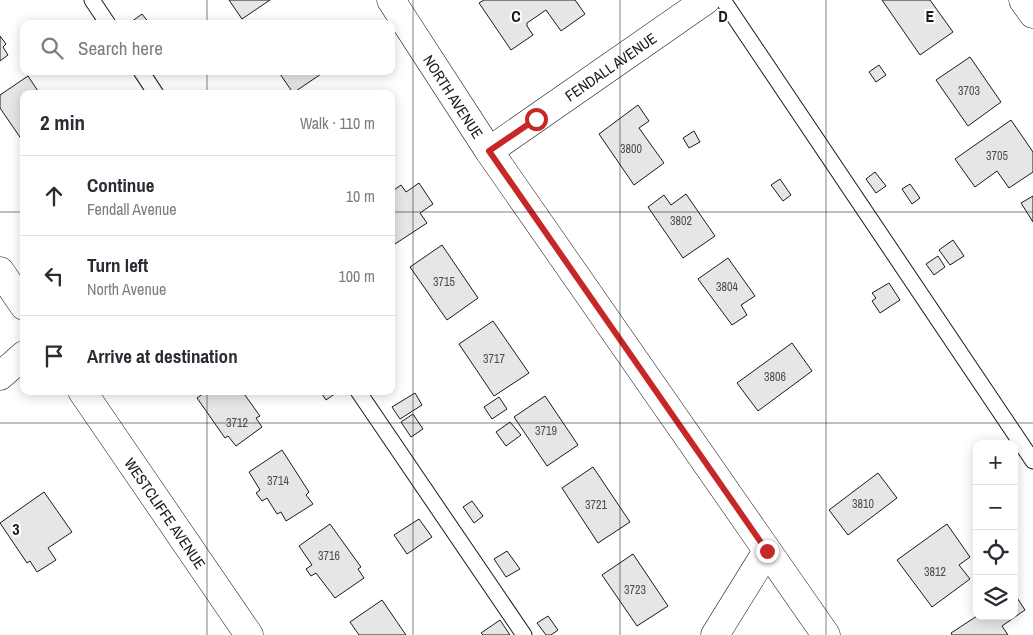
<!DOCTYPE html>
<meta charset="utf-8">
<style>
:root{--surface:#fff;--page:#f2f2f3;--text:#2b2b33;--muted:#7c7c81;--line:#e1e1e2}
body{margin:0;font-family:"Archivo Narrow",sans-serif;background:var(--page);color:var(--text)}
.controls{position:absolute;right:15px;bottom:15px;display:grid;overflow:hidden;border-radius:10px;box-shadow:0 2px 12px #0003}
.controls button{width:45px;height:45px;display:grid;place-items:center;padding:0;border:0;border-bottom:1px solid var(--line);background:var(--surface);color:var(--text);font:25px sans-serif}
.stop{position:absolute;width:15px;height:15px;margin:-11px;border:4px solid #c62828;border-radius:50%;background:#fff}
.stop.end{background:#c62828;border-color:#fff;box-shadow:0 1px 5px #0008}
.list{margin:0;padding:0;list-style:none}
h2{display:flex;justify-content:space-between;align-items:center;height:65px;margin:0;padding:0 20px;font-size:21px}
h2 small{font-size:16px;font-weight:400;color:var(--muted)}
.list li{display:grid;grid-template-columns:32px 1fr auto;gap:15px;align-items:center;box-sizing:border-box;height:80px;padding:0 20px;border-top:1px solid var(--line)}
.list b{display:block;font-size:19px;white-space:nowrap}
.list p{margin:0;font-size:16px;white-space:nowrap;color:var(--muted)}
.list em{font-size:16px;font-style:normal;color:var(--muted)}
.icon{flex:none;width:28px;height:28px;fill:none;stroke:currentColor;stroke-width:2;stroke-linecap:round;stroke-linejoin:round}
.map{position:relative;flex:none;width:1033px;height:635px;overflow:hidden}
.search{position:absolute;background:var(--surface);box-shadow:0 2px 12px #0003;left:20px;top:20px;width:375px;height:55px;display:flex;align-items:center;gap:12px;box-sizing:border-box;padding:0 18px;border-radius:10px;color:var(--muted);font-size:19px}
.panel{position:absolute;background:var(--surface);box-shadow:0 2px 12px #0003;left:20px;top:90px;width:375px;height:305px;border-radius:10px}
.map>svg:first-child{display:block}
.building{fill:#e6e6e6;stroke:#1a1a1a}
.lines{fill:none;stroke-linecap:round;stroke-linejoin:round}
.service-casing{stroke:#1a1a1a;stroke-width:17}
.minor-casing{stroke:#1a1a1a;stroke-width:29}
.tertiary-casing{stroke:#1a1a1a;stroke-width:29}
.service{stroke:#fff;stroke-width:15}
.minor{stroke:#fff;stroke-width:28}
.tertiary{stroke:#fff;stroke-width:28}
.route{stroke:#c62828;stroke-width:6}
.grid{fill:none;stroke:#1a1a1a;stroke-width:1;stroke-opacity:0.55}
.labels{text-anchor:middle;dominant-baseline:central;stroke-width:4;stroke-linejoin:round;paint-order:stroke}
.number-label{font-size:12px;fill:#4d4d4d}
.street-label{font-size:15px;fill:#1a1a1a;stroke:#fff}
.grid-label{font-size:16px;text-anchor:middle;font-weight:bold;fill:#1a1a1a;stroke:#fff;stroke-width:4;stroke-linejoin:round;paint-order:stroke}
</style>
<div class="map">
<svg width="1033" height="635" viewBox="0 0 1033 635">
<rect width="100%" height="100%" fill="#fff"/>
<g class="building">
<path d="M 229,0 L 270,0 L 242,19 Z"/>
<path d="M 484,0 L 575,0 L 585,14 L 561,31 L 546,10 L 527,23 L 527,26 L 533,35 L 511,50 L 479,3 Z"/>
<path d="M 882,0 L 930,0 L 953,32 L 920,55 Z"/>
<path d="M 142,14 L 150,24 L 132,24 L 131,22 Z"/>
<path d="M 0,36 L 6,44 L 3,47 L 8,55 L 0,61 Z"/>
<path d="M 970,57 L 1001,102 L 968,126 L 936,80 Z"/>
<path d="M 879,65 L 886,75 L 876,82 L 869,72 Z"/>
<path d="M 278,71 L 324,71 L 324,72 L 293,93 Z"/>
<path d="M 28,76 L 40,94 L 24,94 L 24,143 L 0,108 L 0,95 Z"/>
<path d="M 638,105 L 649,121 L 639,128 L 664,163 L 634,185 L 599,134 Z"/>
<path d="M 1011,120 L 1033,152 L 1033,172 L 1009,188 L 997,171 L 975,187 L 955,159 Z"/>
<path d="M 694,131 L 700,142 L 689,148 L 683,138 Z"/>
<path d="M 875,172 L 886,186 L 876,193 L 866,179 Z"/>
<path d="M 780,179 L 791,195 L 783,201 L 771,185 Z"/>
<path d="M 419,183 L 433,204 L 420,213 L 427,223 L 395,244 L 391,239 L 391,192 L 401,185 L 406,192 Z"/>
<path d="M 910,184 L 920,198 L 912,204 L 902,189 Z"/>
<path d="M 686,194 L 715,236 L 683,258 L 648,207 L 664,195 L 671,205 Z"/>
<path d="M 1033,196 L 1033,222 L 1021,203 Z"/>
<path d="M 953,240 L 964,256 L 950,265 L 939,250 Z"/>
<path d="M 442,245 L 478,298 L 447,320 L 410,267 Z"/>
<path d="M 938,256 L 945,267 L 934,275 L 926,264 Z"/>
<path d="M 728,258 L 755,296 L 741,305 L 747,315 L 732,325 L 698,279 Z"/>
<path d="M 889,283 L 900,300 L 880,313 L 872,301 L 876,298 L 872,293 Z"/>
<path d="M 493,321 L 529,373 L 494,396 L 459,344 Z"/>
<path d="M 792,343 L 812,371 L 758,411 L 737,383 Z"/>
<path d="M 207,391 L 242,391 L 260,416 L 256,418 L 262,427 L 236,446 L 228,436 L 225,438 L 197,398 Z"/>
<path d="M 320,391 L 339,391 L 326,400 Z"/>
<path d="M 415,393 L 422,405 L 400,419 L 392,407 Z"/>
<path d="M 545,396 L 578,445 L 547,466 L 514,417 Z"/>
<path d="M 499,397 L 507,409 L 492,419 L 484,407 Z"/>
<path d="M 413,414 L 423,429 L 411,437 L 401,422 Z"/>
<path d="M 510,422 L 521,435 L 506,446 L 496,432 Z"/>
<path d="M 282,450 L 309,492 L 306,495 L 313,504 L 286,521 L 281,512 L 277,514 L 267,498 L 262,501 L 256,493 L 260,490 L 249,472 Z"/>
<path d="M 593,467 L 630,522 L 598,543 L 562,488 Z"/>
<path d="M 878,473 L 897,498 L 848,535 L 829,510 Z"/>
<path d="M 44,492 L 72,532 L 48,548 L 56,560 L 37,572 L 30,561 L 27,563 L 0,523 Z"/>
<path d="M 472,501 L 483,516 L 474,523 L 463,507 Z"/>
<path d="M 419,519 L 432,537 L 407,554 L 394,535 Z"/>
<path d="M 330,524 L 361,567 L 358,569 L 364,578 L 335,598 L 316,573 L 311,576 L 306,569 L 312,565 L 299,546 Z"/>
<path d="M 947,524 L 970,557 L 959,565 L 970,579 L 932,607 L 897,560 Z"/>
<path d="M 507,551 L 520,569 L 506,577 L 494,559 Z"/>
<path d="M 633,554 L 668,606 L 637,626 L 602,575 Z"/>
<path d="M 1014,593 L 1025,610 L 1002,626 L 1008,635 L 952,635 L 951,633 L 977,616 L 1014,616 Z"/>
<path d="M 382,600 L 406,635 L 359,635 L 350,622 Z"/>
<path d="M 548,616 L 558,630 L 551,635 L 546,635 L 537,623 Z"/>
<path d="M 500,620 L 510,635 L 483,635 L 481,633 Z"/>
</g>
<g class="lines">
<defs>
<g id="service">
<path d="M 92,0 L 108,24"/>
<path d="M 723,0 L 1033,461"/>
<path d="M 141,71 L 156,94"/>
<path d="M 358,391 L 524,635"/>
</g>
<g id="minor">
<path d="M 1023,0 L 1033,14"/>
<path id="s1" d="M 489,151 L 706,0"/>
<path d="M 0,271 L 24,306"/>
<path d="M 0,376 L 24,355"/>
<path id="s2" d="M 82,391 L 249,635"/>
<path d="M 715,635 L 767,551"/>
</g>
<g id="tertiary">
<path id="s3" d="M 391,0 L 489,151 L 826,635"/>
</g>
</defs>
<use href="#service" class="service-casing"/>
<use href="#minor" class="minor-casing"/>
<use href="#tertiary" class="tertiary-casing"/>
<use href="#service" class="service"/>
<use href="#minor" class="minor"/>
<use href="#tertiary" class="tertiary"/>
</g>
<g class="lines">
<path class="route" d="M 536,119 L 489,151 L 767,551"/>
</g>
<path class="grid" d="M 207,0 L 207,24M 413,0 L 413,635M 620,0 L 620,635M 826,0 L 826,635M 207,71 L 207,94M 0,212 L 24,212M 391,212 L 1033,212M 207,391 L 207,635M 0,423 L 1033,423"/>
<g class="labels">
<g class="number-label">
<text x="969" y="91">3703</text>
<text x="631" y="149">3800</text>
<text x="997" y="156">3705</text>
<text x="681" y="221">3802</text>
<text x="444" y="282">3715</text>
<text x="727" y="287">3804</text>
<text x="494" y="359">3717</text>
<text x="775" y="377">3806</text>
<text x="237" y="423">3712</text>
<text x="546" y="431">3719</text>
<text x="278" y="481">3714</text>
<text x="863" y="504">3810</text>
<text x="596" y="505">3721</text>
<text x="329" y="556">3716</text>
<text x="935" y="572">3812</text>
<text x="635" y="590">3723</text>
</g>
<g class="street-label">
<text stroke="none"><textPath href="#s1" startOffset="148">FENDALL AVENUE</textPath></text>
<text stroke="none"><textPath href="#s3" startOffset="115">NORTH AVENUE</textPath></text>
<text stroke="none"><textPath href="#s2" startOffset="148">WESTCLIFFE AVENUE</textPath></text>
</g>
</g>
<g class="grid-label">
<text x="516" y="22">C</text>
<text x="723" y="22">D</text>
<text x="930" y="22">E</text>
<text x="16" y="535">3</text>
</g>
</svg>
<div class="controls">
<button>+</button>
<button>−</button>
<button><svg class="icon" aria-label="locate" viewBox="0 0 24 24"><circle cx="12" cy="12" r="6"/><path d="M12 2v4M12 18v4M2 12h4M18 12h4"/></svg></button>
<button><svg class="icon" aria-label="layers" viewBox="0 0 24 24"><path d="M12 4l9 5-9 5-9-5zM3 14l9 5 9-5"/></svg></button>
</div>
<div class="stop" style="left:536px;top:119px"></div>
<div class="stop end" style="left:767px;top:551px"></div>
<div class="search"><svg class="icon" aria-label="search" viewBox="0 0 24 24"><circle cx="10" cy="10" r="6"/><path d="M15 15l6 6"/></svg>Search here</div>
<section class="panel">
<h2>2 min<small>Walk · 110 m</small></h2>
<ul class="list">
<li><svg class="icon" aria-label="ahead" viewBox="0 0 24 24"><path d="M12 20V5M6 11l6-6 6 6"/></svg><div><b>Continue</b><p>Fendall Avenue</p></div><em>10 m</em></li>
<li><svg class="icon" aria-label="left" viewBox="0 0 24 24"><path d="M17 20v-9H6M10 6l-5 5 5 5"/></svg><div><b>Turn left</b><p>North Avenue</p></div><em>100 m</em></li>
<li><svg class="icon" aria-label="arrive" viewBox="0 0 24 24"><path d="M6 21V4h12l-3 4 3 4H6"/></svg><div><b>Arrive at destination</b></div></li>
</ul>
</section>
</div>
